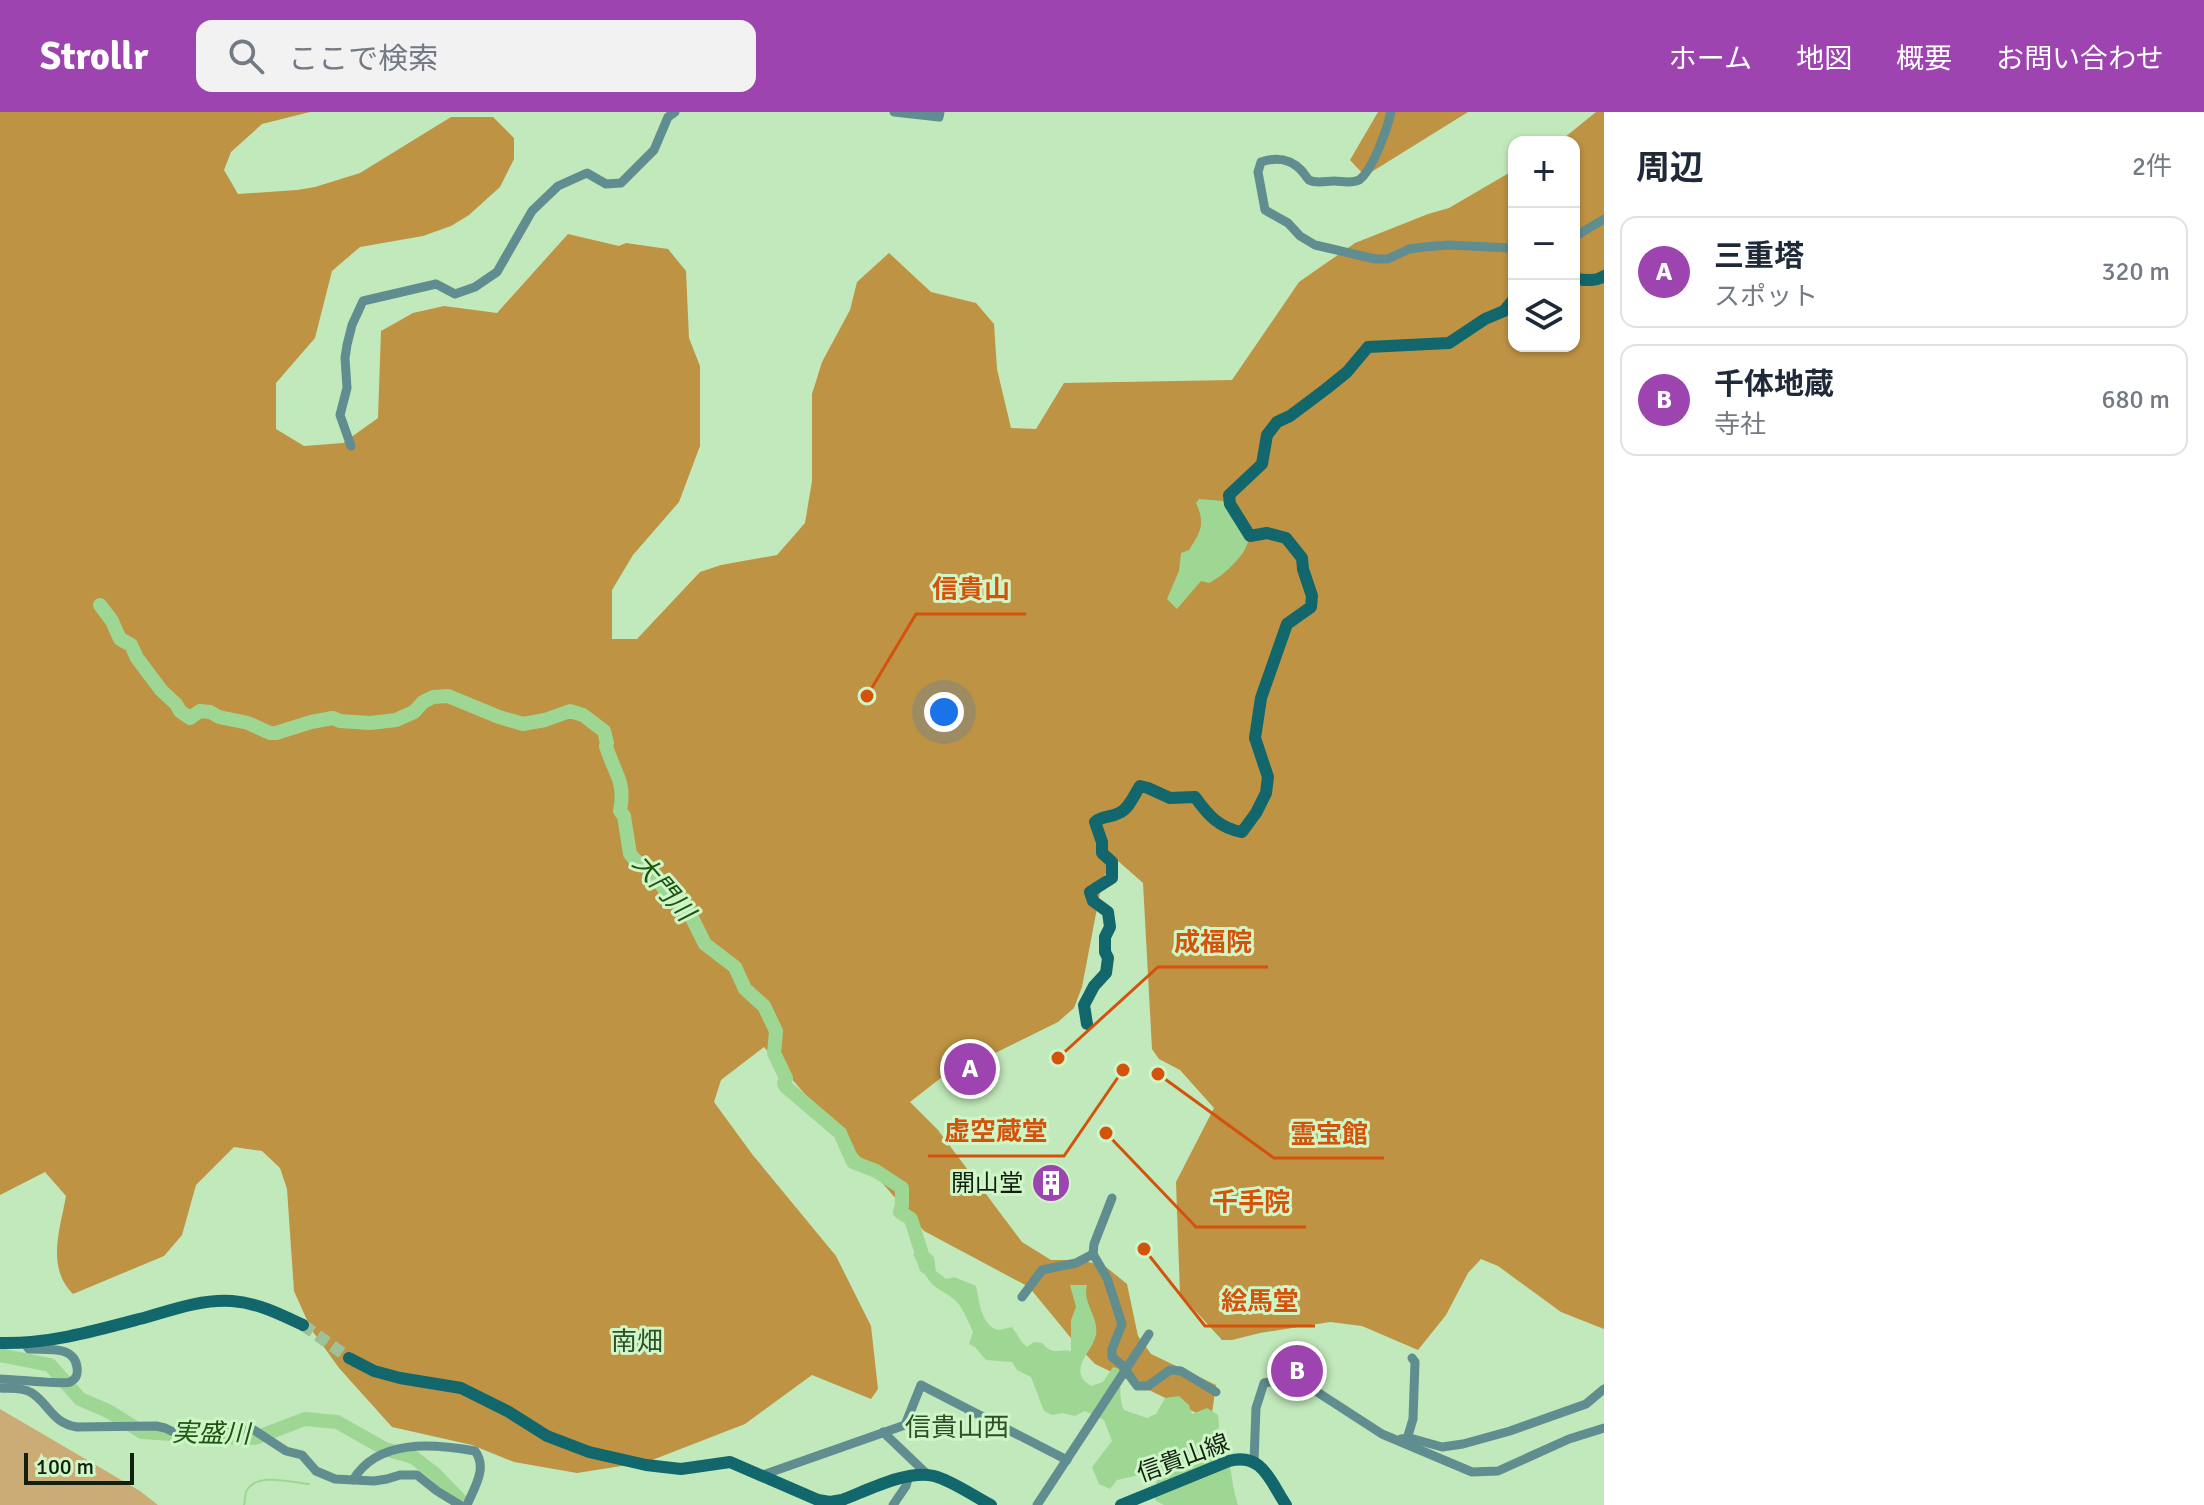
<!DOCTYPE html>
<html lang="ja">
<meta charset="utf-8">
<style>
:root{--surface:#fff;--page:#f2f2f3;--text:#1f2937;--muted:#747a83;--line:#e0e1e3;--accent:#9e44b0}
body{margin:0;font-family:Signika,"Noto Sans JP",sans-serif;background:var(--page);color:var(--text)}
.controls{position:absolute;right:24px;top:24px;display:grid;overflow:hidden;border-radius:16px;box-shadow:0 2px 6px #0004}
.controls button{width:72px;height:72px;display:grid;place-items:center;padding:0;border:0;border-bottom:2px solid var(--line);background:var(--surface);color:var(--text);font:40px sans-serif}
.scale{position:absolute;left:24px;bottom:20px;width:110px;box-sizing:border-box;padding-left:8px;border:4px solid #12200f;border-top:0;font-size:22px;line-height:28px;white-space:nowrap;color:#12200f;-webkit-text-stroke:6px #cff6c7;paint-order:stroke}
.you{position:absolute;left:944px;top:600px;width:28px;height:28px;margin:-20px;border:6px solid #fff;border-radius:50%;background:#1a73e8;box-shadow:0 0 0 12px #1a73e833}
.badge{display:grid;place-items:center;width:52px;height:52px;border-radius:50%;background:var(--accent);color:#fff;font-size:26px;font-weight:700}
.pin{position:absolute;translate:-50% -50%;border:4px solid #fff;box-shadow:0 2px 8px #0006}
.list{margin:0;padding:0;list-style:none}
h2{display:flex;justify-content:space-between;align-items:center;height:104px;margin:0;padding:0 32px;font-size:34px}
h2 small{font-size:26px;font-weight:400;color:var(--muted)}
.list li{display:grid;grid-template-columns:52px 1fr auto;gap:24px;align-items:center;box-sizing:border-box;height:112px;margin:0 16px 16px;padding:0 16px;border:2px solid var(--line);border-radius:16px}
.list b{display:block;font-size:30px;white-space:nowrap}
.list p{margin:0;font-size:26px;white-space:nowrap;color:var(--muted)}
.list em{font-size:26px;font-style:normal;color:var(--muted)}
.icon{flex:none;width:44px;height:44px;fill:none;stroke:currentColor;stroke-width:2;stroke-linecap:round;stroke-linejoin:round}
.map{position:relative;flex:none;width:1604px;height:1393px;overflow:hidden}
header{display:flex;align-items:center;gap:48px;box-sizing:border-box;height:112px;padding:0 40px;background:var(--accent);color:#fff}
header strong{font-size:38px}
nav{display:flex;gap:44px;margin-inline-start:auto;font-size:28px}
.search{width:560px;height:72px;background:var(--page);display:flex;align-items:center;gap:20px;box-sizing:border-box;padding:0 28px;border-radius:16px;color:var(--muted);font-size:30px}
main{display:flex}
aside{flex:1;background:var(--surface)}
.map>svg:first-child{display:block}
.green{fill:#cbac76}
.forest{fill:#be9343}
.water{fill:#9ed793}
.lines{fill:none;stroke-linecap:round;stroke-linejoin:round}
.stream{stroke:#9ed793;stroke-width:2}
.river{stroke:#9ed793;stroke-width:14}
.secondary-tunnel{stroke:#9fc199;stroke-width:12;stroke-dasharray:12 6;stroke-linecap:butt}
.street{stroke:#608d90;stroke-width:9}
.secondary{stroke:#11676b;stroke-width:12}
.labels{text-anchor:middle;dominant-baseline:central;stroke-width:6;stroke-linejoin:round;paint-order:stroke}
.poi-label{font-size:24px;fill:#12200f;stroke:#cff6c7;text-anchor:end}
.street-label{font-size:24px;fill:#12200f;stroke:#cff6c7}
.water-label{font-size:26px;font-style:italic;fill:#1e5513;stroke:#cff6c7}
.neighbourhood-label{font-size:26px;fill:#2e4f28;stroke:#cff6c7}
.leader{fill:none;stroke:#d3530c;stroke-width:3}
.callout-dot{fill:#d3530c;stroke:#cff6c7;stroke-width:3}
.callout-label{font-size:26px;text-anchor:middle;font-weight:bold;fill:#d3530c;stroke:#cff6c7;stroke-width:6;stroke-linejoin:round;paint-order:stroke}
</style>
<header>
<strong>Strollr</strong>
<div class="search"><svg class="icon" aria-label="search" viewBox="0 0 24 24"><circle cx="10" cy="10" r="6"/><path d="M15 15l6 6"/></svg>ここで検索</div>
<nav><a>ホーム</a><a>地図</a><a>概要</a><a>お問い合わせ</a></nav>
</header>
<main>
<div class="map">
<svg width="1604" height="1393" viewBox="0 0 1604 1393">
<rect width="100%" height="100%" fill="#c2e9bb"/>
<path class="green" d="M 0,1297 L 140,1379 L 158,1393 L 0,1393 Z"/>
<g class="forest">
<path d="M 0,0 L 310,0 L 262,12 L 231,40 L 224,58 L 238,82 L 297,78 L 315,75 L 360,61 L 451,5 L 493,5 L 514,26 L 514,47 L 500,75 L 469,103 L 451,114 L 423,124 L 360,135 L 332,159 L 315,226 L 276,271 L 276,317 L 304,334 L 343,331 L 378,306 L 381,219 L 413,201 L 444,194 L 497,201 L 568,122 L 619,134 L 626,131 L 668,137 L 686,159 L 689,226 L 700,254 L 700,334 L 679,390 L 633,443 L 612,478 L 612,527 L 637,527 L 700,460 L 721,453 L 777,443 L 805,411 L 812,369 L 812,282 L 822,250 L 850,198 L 857,170 L 889,141 L 931,180 L 976,191 L 994,212 L 997,257 L 1011,316 L 1036,317 L 1064,271 L 1232,268 L 1299,170 L 1355,131 L 1428,102 L 1449,96 L 1514,58 L 1514,234 L 1574,234 L 1574,30 L 1559,30 L 1596,0 L 1604,0 L 1604,1217 L 1561,1200 L 1498,1154 L 1481,1147 L 1468,1161 L 1446,1203 L 1418,1238 L 1362,1214 L 1330,1210 L 1260,1221 L 1232,1228 L 1222,1228 L 1180,1182 L 1176,1070 L 1214,996 L 1180,958 L 1159,947 L 1152,937 L 1143,771 L 1117,748 L 1103,765 L 1082,875 L 1074,896 L 1058,910 L 983,947 L 942,965 L 910,990 L 938,1018 L 1022,1130 L 1051,1148 L 1082,1148 L 1106,1155 L 1127,1172 L 1138,1224 L 1151,1242 L 1216,1273 L 1211,1308 L 1095,1252 L 1075,1231 L 1029,1175 L 924,1119 L 764,935 L 721,968 L 714,990 L 752,1042 L 836,1144 L 871,1214 L 878,1277 L 871,1287 L 812,1263 L 745,1312 L 647,1350 L 577,1361 L 514,1350 L 472,1333 L 392,1315 L 339,1256 L 311,1217 L 294,1179 L 287,1077 L 280,1056 L 262,1039 L 234,1035 L 196,1073 L 182,1123 L 164,1144 L 73,1182 C 46,1155 60,1118 66,1084 L 45,1060 L 0,1083 Z"/>
<path d="M 1378,0 L 1468,0 L 1365,64 L 1350,48 Z"/>
</g>
<g class="water">
<path d="M 1199,387 L 1223,389 L 1248,429 C 1246,443 1222,465 1209,471 L 1201,469 L 1177,497 L 1167,487 L 1179,459 L 1181,441 L 1189,438 C 1200,421 1206,412 1196,391 Z"/>
<path d="M 921,1137 L 925,1137 L 934,1145 L 936,1159 L 946,1167 L 954,1165 L 976,1174 C 979,1187 981,1215 999,1218 C 1000,1218 1011,1215 1012,1215 L 1021,1229 L 1027,1235 L 1034,1230 L 1042,1231 C 1054,1244 1055,1237 1071,1239 L 1071,1208 L 1076,1195 L 1070,1173 L 1087,1173 C 1082,1192 1099,1204 1096,1223 C 1092,1241 1066,1258 1091,1274 L 1103,1270 L 1113,1255 L 1119,1257 C 1123,1274 1117,1281 1124,1298 L 1147,1306 L 1156,1302 L 1165,1286 L 1179,1284 L 1189,1293 L 1192,1302 L 1207,1296 L 1218,1303 L 1219,1315 L 1213,1326 L 1215,1336 L 1227,1342 C 1232,1359 1232,1375 1238,1393 L 1164,1393 L 1155,1388 L 1157,1367 L 1152,1360 L 1117,1368 L 1110,1377 L 1099,1372 L 1092,1355 L 1112,1329 L 1104,1308 L 1085,1299 L 1075,1304 L 1063,1301 L 1052,1303 L 1044,1299 L 1031,1265 L 1017,1258 L 1012,1250 L 986,1248 L 975,1235 L 969,1232 L 973,1220 C 969,1211 964,1199 958,1191 C 951,1183 939,1179 931,1171 C 924,1162 919,1152 913,1143 Z"/>
</g>
<g class="lines">
<path class="stream" d="M 244,1393 C 245,1389 245,1384 246,1380 C 255,1359 293,1371 309,1372"/>
<g class="river">
<path d="M 100,493 L 112,509 L 120,527 L 131,533 L 137,546 L 161,578 L 176,592 L 180,599 L 190,606 L 200,599 L 210,600 L 219,605 L 248,611 L 270,621 L 276,621 L 311,610 L 333,606 L 340,609 L 370,611 L 396,608 L 414,600 L 423,590 L 433,585 L 448,584 L 499,605 L 523,612 L 545,608 L 570,599 L 583,603 L 604,619 L 607,631 L 606,634 C 614,661 626,669 620,699 L 624,704 L 630,742 L 636,749 L 650,756 L 669,784 L 690,802 L 705,832 L 735,855 L 745,877 L 764,894 L 776,919 L 774,941 L 786,966 L 784,971 L 786,975 L 840,1021 L 853,1050 L 876,1059 L 902,1076 L 902,1093 L 900,1100 L 911,1107 L 926,1155"/>
<path d="M 0,1243 L 50,1253 L 80,1287 L 108,1299 L 142,1320 L 187,1323"/>
<path d="M 211,1325 L 255,1326 L 305,1307 L 337,1310 L 385,1337 L 413,1345 L 435,1362 L 465,1393"/>
</g>
<path class="secondary-tunnel" d="M 303,1213 L 349,1246"/>
<g class="street">
<path d="M 894,0 L 939,5 L 940,0"/>
<path d="M 1391,0 C 1387,17 1373,58 1359,68 C 1351,72 1342,69 1334,69 C 1326,69 1316,72 1309,68 C 1306,65 1304,61 1301,58 C 1289,46 1276,45 1261,50 L 1258,60 L 1265,98 L 1288,111 L 1300,124 L 1315,133 L 1375,147 L 1388,147 L 1409,137 L 1425,135 L 1448,133 L 1510,136 L 1514,134"/>
<path d="M 1574,125 L 1604,107"/>
<path d="M 351,334 L 340,303 L 347,276 L 345,246 L 347,233 L 352,213 L 363,189 L 436,172 L 455,182 L 475,175 L 497,160 L 532,99 L 558,74 L 587,61 L 606,72 L 621,71 L 654,38 L 668,5 L 675,0"/>
<path d="M 1112,1086 L 1094,1132 L 1093,1142 L 1107,1166 L 1122,1212 L 1112,1237 L 1112,1245 L 1122,1253 L 1137,1274 L 1148,1274 L 1170,1258 L 1181,1259 L 1216,1280"/>
<path d="M 1022,1185 L 1042,1158 L 1076,1151 L 1093,1142"/>
<path d="M 0,1267 C 13,1267 62,1273 70,1270 C 77,1267 78,1262 77,1255 C 74,1233 46,1238 29,1237 L 24,1231"/>
<path d="M 0,1276 C 10,1277 23,1275 32,1281 C 50,1293 52,1311 77,1315 L 156,1314 L 165,1316 L 184,1325 L 203,1325 L 220,1324 L 236,1318 L 254,1318 L 286,1339 L 302,1343 L 316,1359 L 335,1367 L 374,1369 L 387,1367 L 400,1363 L 417,1363 L 437,1379 L 460,1393"/>
<path d="M 883,1320 L 928,1363"/>
<path d="M 1401,1327 L 1410,1326 L 1442,1335 L 1463,1332 L 1510,1319 L 1586,1292 L 1604,1277"/>
<path d="M 1407,1327 L 1413,1307 L 1415,1250 L 1412,1246"/>
<path d="M 1254,1349 L 1256,1296 L 1264,1271 L 1276,1269 L 1281,1263 L 1311,1276 L 1382,1322 L 1472,1360 L 1498,1359 L 1569,1327 L 1604,1316"/>
<path d="M 760,1364 L 905,1313 L 921,1273 L 1067,1348"/>
<path d="M 353,1368 C 378,1326 434,1332 475,1339 C 488,1356 474,1376 467,1393"/>
<path d="M 893,1393 L 906,1374 L 909,1364"/>
<path d="M 1037,1393 L 1149,1222"/>
</g>
<g class="secondary">
<path d="M 1574,167 C 1584,168 1596,170 1604,164"/>
<path d="M 1087,912 L 1084,893 L 1094,874 L 1106,861 L 1108,846 L 1105,840 L 1105,825 L 1110,815 L 1108,800 L 1093,789 L 1090,780 L 1112,766 L 1112,750 L 1102,741 L 1102,730 L 1095,710 C 1103,703 1110,706 1119,701 C 1129,697 1134,683 1140,674 L 1148,676 L 1170,686 L 1195,685 C 1208,703 1219,716 1242,720 L 1256,701 L 1266,681 L 1268,665 L 1255,626 L 1261,586 L 1287,512 L 1311,495 L 1312,484 L 1303,457 L 1302,446 L 1286,426 L 1267,421 L 1250,424 L 1230,392 L 1229,383 L 1262,352 L 1267,323 L 1277,310 L 1290,304 L 1326,277 L 1347,260 L 1368,235 L 1449,231 L 1485,207 L 1504,199 L 1514,187"/>
<path d="M 0,1231 C 51,1232 98,1218 147,1205 C 174,1197 203,1187 232,1189 C 258,1191 280,1202 303,1213"/>
<path d="M 349,1246 L 374,1259 L 400,1266 L 461,1276 L 509,1300 L 547,1324 L 589,1340 L 646,1353 L 681,1357 L 730,1350 L 818,1388 L 830,1390 L 842,1388 C 866,1379 908,1357 934,1364 C 953,1369 973,1384 991,1393"/>
<path d="M 1121,1393 L 1229,1349 C 1262,1340 1270,1369 1286,1393"/>
</g>
</g>
<defs>
<symbol id="building-disc" viewBox="-11 -11 22 22"><circle r="9.5" fill="#9e44b0" stroke="#cff6c7"/><path d="M-4-6H4V6H1V3H-1V6H-4ZM-2.5-4.3h1.7v1.8h-1.7ZM.8-4.3h1.7v1.8H.8ZM-2.5-1h1.7V.8h-1.7ZM.8-1h1.7V.8H.8Z" fill="#fff"/></symbol>
</defs>
<g fill-rule="evenodd">
<use href="#building-disc" x="1029" y="1049" width="44" height="44"/>
</g>
<g class="labels">
<g class="poi-label">
<text x="1023" y="1071">開山堂</text>
</g>
<g class="street-label">
<text transform="translate(1183 1346) rotate(-20)">信貴山線</text>
</g>
<g class="water-label">
<text transform="translate(663 776) rotate(49)">大門川</text>
<text transform="translate(211 1322) rotate(1)">実盛川</text>
</g>
<g class="neighbourhood-label">
<text x="637" y="1230">南畑</text>
<text x="957" y="1316">信貴山西</text>
</g>
</g>
<path class="leader" d="M867 584L916 502H1026M1058 946L1158 855H1268M1123 958L1064 1044H928M1158 962L1274 1046H1384M1106 1021L1196 1115H1306M1144 1137L1205 1214H1315"/>
<g class="callout-dot">
<circle cx="867" cy="584" r="8"/>
<circle cx="1058" cy="946" r="8"/>
<circle cx="1123" cy="958" r="8"/>
<circle cx="1158" cy="962" r="8"/>
<circle cx="1106" cy="1021" r="8"/>
<circle cx="1144" cy="1137" r="8"/>
</g>
<g class="callout-label">
<text x="971" y="486">信貴山</text>
<text x="1213" y="839">成福院</text>
<text x="996" y="1028">虚空蔵堂</text>
<text x="1329" y="1031">霊宝館</text>
<text x="1251" y="1099">千手院</text>
<text x="1260" y="1198">絵馬堂</text>
</g>
</svg>
<div class="controls">
<button>+</button>
<button>−</button>
<button><svg class="icon" aria-label="layers" viewBox="0 0 24 24"><path d="M12 4l9 5-9 5-9-5zM3 14l9 5 9-5"/></svg></button>
</div>
<div class="scale">100 m</div>
<div class="you"></div>
<div class="pin badge" style="left:970px;top:957px">A</div>
<div class="pin badge" style="left:1297px;top:1259px">B</div>
</div>
<aside>
<h2>周辺<small>2件</small></h2>
<ul class="list">
<li><span class="badge">A</span><div><b>三重塔</b><p>スポット</p></div><em>320 m</em></li>
<li><span class="badge">B</span><div><b>千体地蔵</b><p>寺社</p></div><em>680 m</em></li>
</ul>
</aside>
</main>
